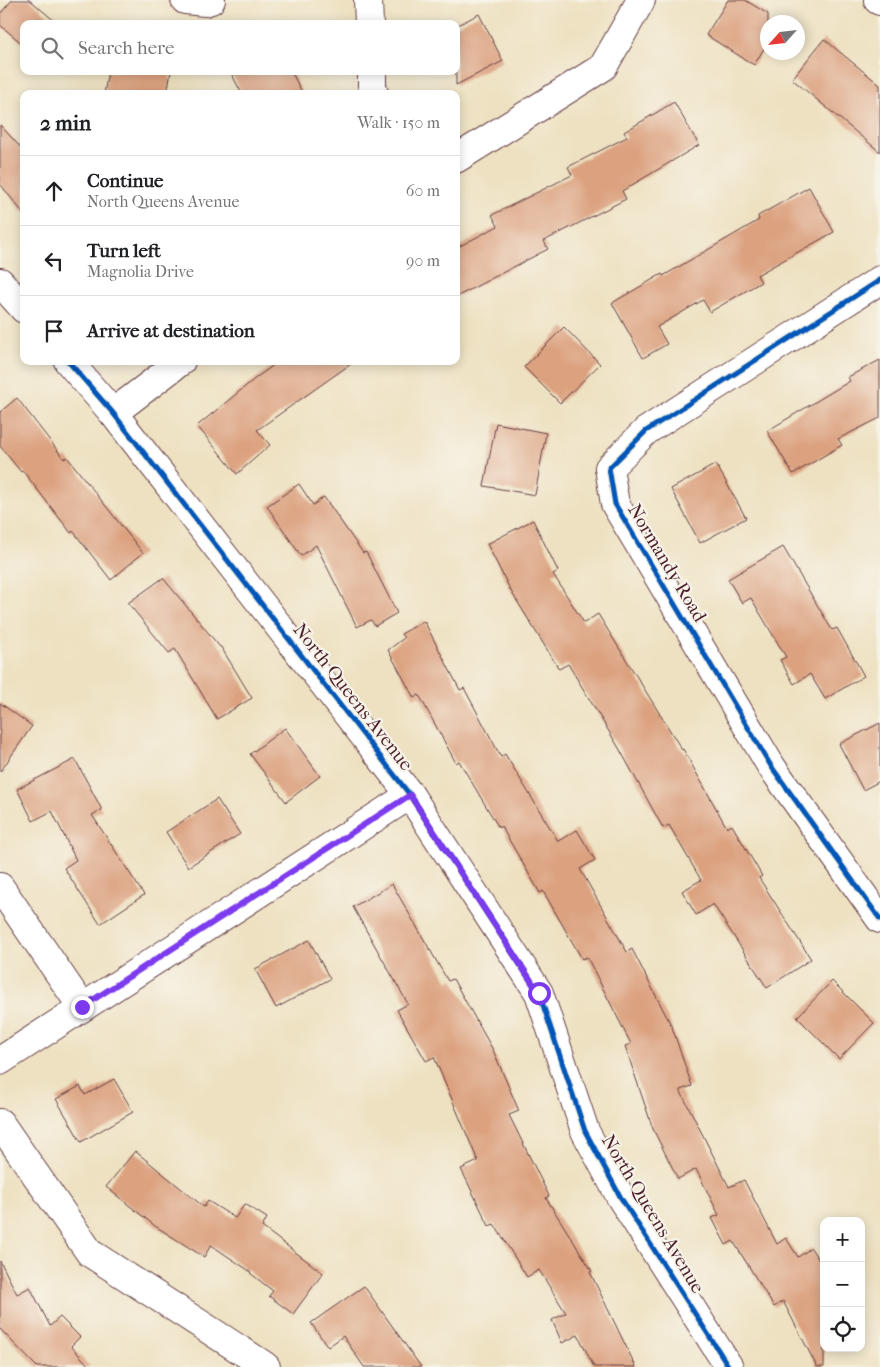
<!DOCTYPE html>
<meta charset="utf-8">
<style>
:root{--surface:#fff;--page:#f6f6f6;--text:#202124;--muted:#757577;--line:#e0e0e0}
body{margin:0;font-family:"IM FELL French Canon",serif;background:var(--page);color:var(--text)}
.controls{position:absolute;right:15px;bottom:15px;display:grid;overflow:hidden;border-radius:10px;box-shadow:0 2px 12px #0003}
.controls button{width:45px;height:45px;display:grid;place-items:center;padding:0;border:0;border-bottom:1px solid var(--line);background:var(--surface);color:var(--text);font:25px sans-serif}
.compass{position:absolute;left:760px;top:15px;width:45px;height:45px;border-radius:50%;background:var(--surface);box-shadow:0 2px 12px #0003;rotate:243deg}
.stop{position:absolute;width:15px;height:15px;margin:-11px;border:4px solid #7c3aed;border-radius:50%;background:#fff}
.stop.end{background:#7c3aed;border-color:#fff;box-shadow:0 1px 5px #0008}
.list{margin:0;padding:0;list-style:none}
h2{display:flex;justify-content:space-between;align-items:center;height:65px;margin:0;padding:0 20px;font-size:21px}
h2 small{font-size:16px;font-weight:400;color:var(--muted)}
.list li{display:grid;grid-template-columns:32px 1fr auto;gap:15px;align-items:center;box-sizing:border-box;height:70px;padding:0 20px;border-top:1px solid var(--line)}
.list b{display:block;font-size:19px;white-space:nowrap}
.list p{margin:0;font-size:16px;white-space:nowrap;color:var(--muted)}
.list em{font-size:16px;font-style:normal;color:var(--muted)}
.icon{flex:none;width:28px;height:28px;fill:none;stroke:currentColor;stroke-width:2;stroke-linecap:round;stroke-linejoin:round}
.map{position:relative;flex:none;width:880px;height:1367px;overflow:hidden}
.search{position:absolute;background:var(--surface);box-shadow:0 2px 12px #0003;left:20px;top:20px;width:440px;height:55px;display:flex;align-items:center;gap:12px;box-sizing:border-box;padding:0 18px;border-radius:10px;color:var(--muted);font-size:19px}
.panel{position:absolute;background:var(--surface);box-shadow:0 2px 12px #0003;left:20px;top:90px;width:440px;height:275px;border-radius:10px}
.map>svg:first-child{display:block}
.building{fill:#dca280}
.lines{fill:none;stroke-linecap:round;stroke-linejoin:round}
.minor-casing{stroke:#633c42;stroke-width:30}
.minor{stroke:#fff;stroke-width:28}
.cycleway-casing{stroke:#f7f3e8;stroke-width:8}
.cycleway{stroke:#0057b8;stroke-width:5}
.route{stroke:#7c3aed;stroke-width:6}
.labels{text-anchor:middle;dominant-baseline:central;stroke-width:4.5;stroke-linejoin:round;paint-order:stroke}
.street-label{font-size:19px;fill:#4a1f2b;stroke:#f7f3e8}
</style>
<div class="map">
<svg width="880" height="1367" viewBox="0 0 880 1367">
<rect width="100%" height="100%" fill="#f7f3e8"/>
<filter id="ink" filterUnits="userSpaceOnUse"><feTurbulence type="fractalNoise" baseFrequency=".02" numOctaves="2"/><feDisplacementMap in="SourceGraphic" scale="10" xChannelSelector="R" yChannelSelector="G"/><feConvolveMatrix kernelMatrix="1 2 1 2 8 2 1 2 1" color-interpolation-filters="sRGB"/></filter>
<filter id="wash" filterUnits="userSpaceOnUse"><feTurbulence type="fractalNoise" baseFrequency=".0096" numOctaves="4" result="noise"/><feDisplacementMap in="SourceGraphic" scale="20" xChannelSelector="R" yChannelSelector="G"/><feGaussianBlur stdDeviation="1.12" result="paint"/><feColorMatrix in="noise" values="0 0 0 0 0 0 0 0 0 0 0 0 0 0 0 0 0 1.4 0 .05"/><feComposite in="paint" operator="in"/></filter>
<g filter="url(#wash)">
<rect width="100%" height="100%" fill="#eee1c1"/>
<g id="blocks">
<g class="building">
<path d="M 12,0 L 30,0 L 58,24 L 24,24 L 24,45 L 0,25 L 0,14 Z"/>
<path d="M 728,0 L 745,0 L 768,14 L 768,42 L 754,65 L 706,35 Z"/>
<path d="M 479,14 L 503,61 L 456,85 L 456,26 Z"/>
<path d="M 824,39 L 880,85 L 880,152 L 792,79 Z"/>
<path d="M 108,71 L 171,71 L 167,94 L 104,94 Z"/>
<path d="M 230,71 L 291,71 L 303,94 L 242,94 Z"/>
<path d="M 674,102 L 699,145 L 622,191 L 626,199 L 544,241 L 548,249 L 456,297 L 456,248 L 498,226 L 492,215 L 572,175 L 568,167 L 627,137 L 624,132 Z"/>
<path d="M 0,125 L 24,151 L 24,214 L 0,184 Z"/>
<path d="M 809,187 L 834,232 L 757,275 L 761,282 L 710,312 L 703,300 L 657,327 L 667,344 L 643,358 L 612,303 L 662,274 L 663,276 L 759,220 L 758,216 Z"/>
<path d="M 564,327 L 600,364 L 560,403 L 524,367 Z"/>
<path d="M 880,360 L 880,418 L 838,439 L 842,445 L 793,474 L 767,431 L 850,381 L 848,377 Z"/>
<path d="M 279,361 L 355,361 L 257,430 L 270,445 L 237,474 L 197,426 L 257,377 Z"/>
<path d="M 17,398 L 64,459 L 67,457 L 143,553 L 111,580 L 73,531 L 71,533 L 23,471 L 21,472 L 0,446 L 0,412 Z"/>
<path d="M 496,423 L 546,433 L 535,495 L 484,486 Z"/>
<path d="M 716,464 L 746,518 L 700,543 L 671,489 Z"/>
<path d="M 299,484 L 313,505 L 324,497 L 363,553 L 366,552 L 397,613 L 375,626 L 371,620 L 357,627 L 316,545 L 301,556 L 267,506 Z"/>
<path d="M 533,520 L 558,571 L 553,574 L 584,623 L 598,614 L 682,750 L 683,749 L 727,828 L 732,825 L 762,876 L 759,878 L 811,959 L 767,988 L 713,904 L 696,915 L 682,891 L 701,880 L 669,825 L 663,828 L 619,748 L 568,664 L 559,669 L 512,593 L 487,544 Z"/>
<path d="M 783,547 L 832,630 L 837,628 L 864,676 L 825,699 L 810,674 L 794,684 L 780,660 L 786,657 L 751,598 L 742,603 L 728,579 Z"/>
<path d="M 163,578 L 220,647 L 221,647 L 252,698 L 217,719 L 175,649 L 169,653 L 128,603 Z"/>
<path d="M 424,621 L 460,690 L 464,688 L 501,757 L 505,754 L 558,841 L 577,830 L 595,860 L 580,869 L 627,952 L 632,949 L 672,1027 L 692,1086 L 680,1090 L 729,1187 L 744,1180 L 777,1244 L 786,1238 L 798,1257 L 811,1248 L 824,1268 L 824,1367 L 817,1367 L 783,1301 L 774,1307 L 733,1241 L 726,1245 L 712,1218 L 719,1215 L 696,1169 L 678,1179 L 653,1129 L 625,1046 L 631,1044 L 587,957 L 582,959 L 543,891 L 540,893 L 501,826 L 499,828 L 459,761 L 456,763 L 419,695 L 414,698 L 388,650 L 404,638 L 401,634 Z"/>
<path d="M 0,703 L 32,726 L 0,772 Z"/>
<path d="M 880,723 L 880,781 L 863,790 L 839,744 Z"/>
<path d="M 285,728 L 320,776 L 286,802 L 250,754 Z"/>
<path d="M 75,759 L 102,810 L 92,815 L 144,895 L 100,924 L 64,868 L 76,860 L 52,811 L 33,821 L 17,789 Z"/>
<path d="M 217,799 L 240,834 L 188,867 L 166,832 Z"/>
<path d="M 392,884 L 448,981 L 453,979 L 493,1050 L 519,1111 L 509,1115 L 549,1196 L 546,1198 L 592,1271 L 590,1272 L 636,1367 L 594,1367 L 578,1335 L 562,1343 L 552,1320 L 566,1313 L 539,1270 L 527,1277 L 494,1224 L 489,1226 L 461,1169 L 478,1161 L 434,1057 L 426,1061 L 397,1010 L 408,1004 L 353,907 Z"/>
<path d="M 309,940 L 330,979 L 276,1008 L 255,969 Z"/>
<path d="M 832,981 L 874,1023 L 839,1059 L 797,1017 Z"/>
<path d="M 114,1079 L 133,1112 L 81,1142 L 56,1099 L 80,1086 L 85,1095 Z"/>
<path d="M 135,1151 L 204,1207 L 208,1201 L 235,1218 L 245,1204 L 267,1218 L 262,1227 L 323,1273 L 293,1314 L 269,1296 L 273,1291 L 250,1273 L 251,1272 L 211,1245 L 204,1257 L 155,1226 L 106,1187 Z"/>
<path d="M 0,1261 L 17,1294 L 30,1287 L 50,1326 L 60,1317 L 80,1337 L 71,1346 L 90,1367 L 37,1367 L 0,1329 Z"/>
<path d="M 364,1286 L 421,1367 L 364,1367 L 343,1336 L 328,1347 L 311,1323 Z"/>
</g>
</g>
</g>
<g filter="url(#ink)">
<use href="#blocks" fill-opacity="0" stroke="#633c42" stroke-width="1"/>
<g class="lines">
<defs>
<g id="minor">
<path d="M 185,0 L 205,2 L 211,0"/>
<path d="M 368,0 L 369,24"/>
<path d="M 878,0 L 880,1"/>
<path d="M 372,71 L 372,85 L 374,94"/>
<path d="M 456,159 L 603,67 L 641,0"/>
<path d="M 880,280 L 646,431 L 609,468 L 615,504 L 771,766 L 880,919"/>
<path d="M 0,282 L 24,309"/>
<path d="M 68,361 L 113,413 L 410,795 L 539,993 L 585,1131 L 621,1198 L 729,1367"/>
<path d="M 113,413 L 181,361"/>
<path d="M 0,887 L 82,1007"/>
<path d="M 0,1061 L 410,795"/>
<path d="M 0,1123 L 90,1253 L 262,1364 L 266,1367"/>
</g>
</defs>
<use href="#minor" class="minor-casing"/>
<use href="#minor" class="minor"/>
<defs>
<g id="cycleway">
<path d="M 880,280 L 646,431 L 609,468 L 615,504 L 771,766 L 880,919"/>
<path d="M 68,361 L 113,413 L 410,795 L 539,993 L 585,1131 L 621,1198 L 729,1367"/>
</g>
</defs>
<use href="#cycleway" class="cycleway-casing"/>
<use href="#cycleway" class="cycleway"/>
</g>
</g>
<g class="lines" filter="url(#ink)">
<path class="route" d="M 82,1007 L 410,795 L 539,993"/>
</g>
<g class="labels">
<g class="street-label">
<text transform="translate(667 563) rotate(59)">Normandy Road</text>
<text transform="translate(353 697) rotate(52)">North Queens Avenue</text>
<text transform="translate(653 1214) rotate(59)">North Queens Avenue</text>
</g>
</g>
</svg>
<div class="controls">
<button>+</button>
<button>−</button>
<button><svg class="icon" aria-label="locate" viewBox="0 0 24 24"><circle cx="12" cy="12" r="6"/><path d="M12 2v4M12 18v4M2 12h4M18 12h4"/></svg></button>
</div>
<svg class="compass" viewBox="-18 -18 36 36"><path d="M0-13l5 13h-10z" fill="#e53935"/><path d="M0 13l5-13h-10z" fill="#757577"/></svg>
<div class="stop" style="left:539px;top:993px"></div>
<div class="stop end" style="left:82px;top:1007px"></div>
<div class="search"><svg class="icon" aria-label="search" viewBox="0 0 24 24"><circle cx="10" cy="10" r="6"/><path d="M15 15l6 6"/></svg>Search here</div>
<section class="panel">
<h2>2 min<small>Walk · 150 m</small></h2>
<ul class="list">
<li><svg class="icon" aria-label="ahead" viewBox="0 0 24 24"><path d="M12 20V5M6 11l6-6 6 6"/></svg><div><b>Continue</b><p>North Queens Avenue</p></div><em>60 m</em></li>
<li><svg class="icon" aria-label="left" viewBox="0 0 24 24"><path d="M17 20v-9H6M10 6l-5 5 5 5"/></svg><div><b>Turn left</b><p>Magnolia Drive</p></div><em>90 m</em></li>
<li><svg class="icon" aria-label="arrive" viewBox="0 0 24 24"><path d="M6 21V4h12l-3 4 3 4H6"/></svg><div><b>Arrive at destination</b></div></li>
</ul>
</section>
</div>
